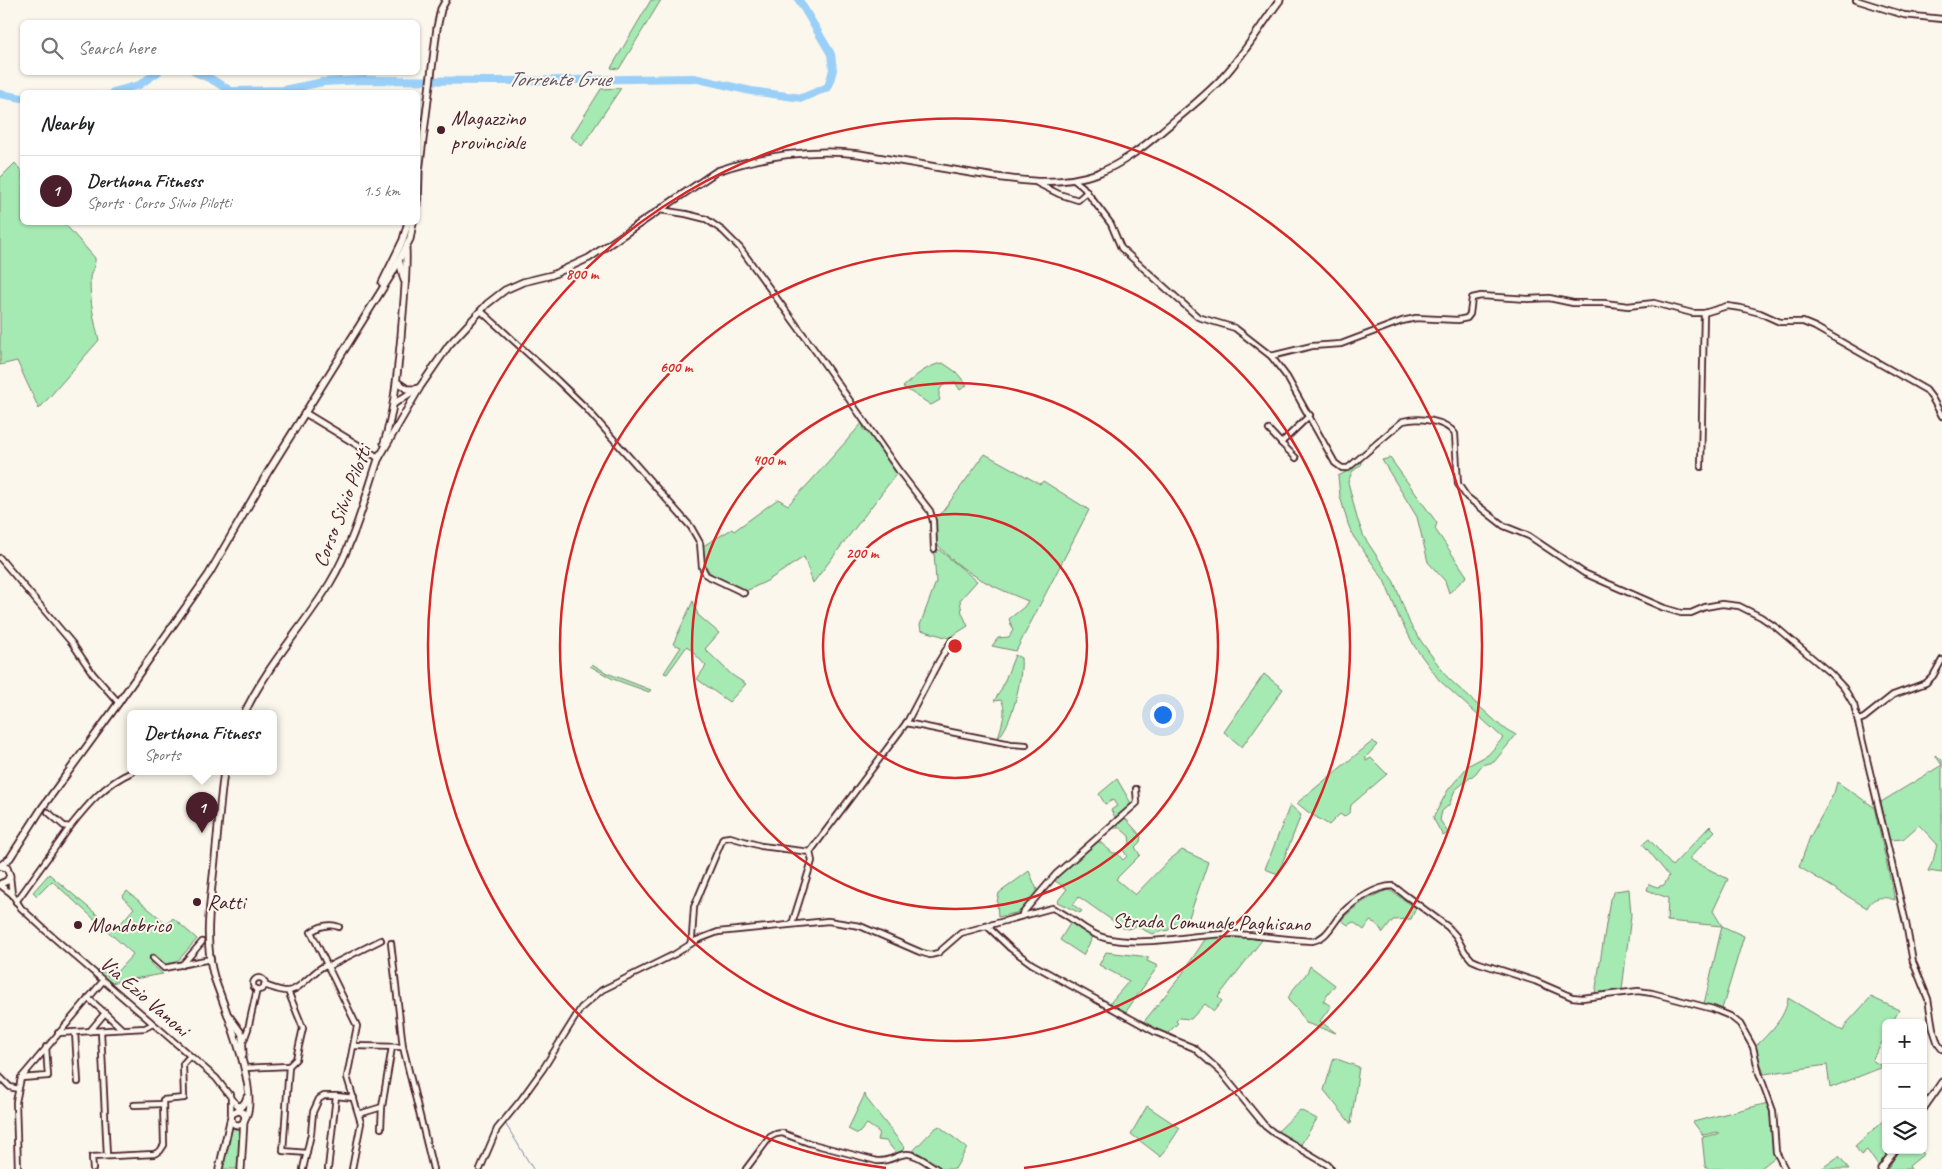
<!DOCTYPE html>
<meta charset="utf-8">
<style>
:root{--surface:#fff;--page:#f2f2f2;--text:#202124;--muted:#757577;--line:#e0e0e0;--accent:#4a1f2b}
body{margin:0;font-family:Caveat,sans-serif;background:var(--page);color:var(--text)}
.controls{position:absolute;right:15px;bottom:15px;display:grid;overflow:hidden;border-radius:8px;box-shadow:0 1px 4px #0004}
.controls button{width:45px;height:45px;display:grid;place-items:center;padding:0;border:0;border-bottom:1px solid var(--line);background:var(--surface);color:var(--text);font:25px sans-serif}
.you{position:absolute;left:1162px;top:714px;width:18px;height:18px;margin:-12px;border:4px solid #fff;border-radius:50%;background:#1a73e8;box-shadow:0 0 0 8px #1a73e833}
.badge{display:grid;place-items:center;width:32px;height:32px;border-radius:50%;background:var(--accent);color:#fff;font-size:16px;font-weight:700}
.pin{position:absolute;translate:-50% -41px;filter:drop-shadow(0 1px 2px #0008)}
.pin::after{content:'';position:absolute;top:26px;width:18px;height:15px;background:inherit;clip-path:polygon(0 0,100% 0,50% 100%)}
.popup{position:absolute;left:127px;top:710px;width:150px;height:65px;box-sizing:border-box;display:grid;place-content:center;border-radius:8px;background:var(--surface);filter:drop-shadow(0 1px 4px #0005);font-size:16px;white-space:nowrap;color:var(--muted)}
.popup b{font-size:19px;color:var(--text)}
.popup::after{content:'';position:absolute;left:50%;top:100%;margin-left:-10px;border:10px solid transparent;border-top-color:var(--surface)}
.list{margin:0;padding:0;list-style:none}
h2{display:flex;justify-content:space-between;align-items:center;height:65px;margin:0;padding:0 20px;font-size:21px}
h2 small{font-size:16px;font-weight:400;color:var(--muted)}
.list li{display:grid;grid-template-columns:32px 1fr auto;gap:15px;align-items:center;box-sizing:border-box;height:70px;padding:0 20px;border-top:1px solid var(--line)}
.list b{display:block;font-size:19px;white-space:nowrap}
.list p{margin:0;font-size:16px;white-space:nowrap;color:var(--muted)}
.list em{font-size:16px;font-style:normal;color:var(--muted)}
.icon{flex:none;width:28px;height:28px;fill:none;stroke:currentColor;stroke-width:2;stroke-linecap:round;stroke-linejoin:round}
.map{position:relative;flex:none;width:1942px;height:1169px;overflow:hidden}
.search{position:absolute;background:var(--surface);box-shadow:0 1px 4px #0004;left:20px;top:20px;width:400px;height:55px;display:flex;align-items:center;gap:12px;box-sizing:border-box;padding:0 18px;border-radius:8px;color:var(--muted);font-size:19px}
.panel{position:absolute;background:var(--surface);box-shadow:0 1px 4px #0004;left:20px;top:90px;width:400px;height:135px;border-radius:8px}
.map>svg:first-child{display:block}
.green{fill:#a5e9b3;stroke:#78846f}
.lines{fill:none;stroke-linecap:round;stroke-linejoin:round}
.stream{stroke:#7a89a6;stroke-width:1}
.river{stroke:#9acff8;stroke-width:8}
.street-casing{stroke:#4a1f2b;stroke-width:8}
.secondary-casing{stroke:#4a1f2b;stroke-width:9}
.street{stroke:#fbf7ec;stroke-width:4.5}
.secondary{stroke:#fbf7ec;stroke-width:5.5}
.ring{fill:none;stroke:#d62828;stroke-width:2.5}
.poi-dot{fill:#4a1f2b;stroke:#fbf7ec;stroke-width:2}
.labels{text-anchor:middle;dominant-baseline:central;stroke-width:4;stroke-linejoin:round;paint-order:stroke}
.poi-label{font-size:21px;fill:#4a1f2b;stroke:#fbf7ec;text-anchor:start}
.street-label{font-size:21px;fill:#4a1f2b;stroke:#fbf7ec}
.water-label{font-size:22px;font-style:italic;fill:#625468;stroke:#fbf7ec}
.centre{fill:#d62828;stroke:#fbf7ec;stroke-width:2.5}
.ring-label{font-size:15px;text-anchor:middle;font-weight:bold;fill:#d62828;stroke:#fbf7ec;stroke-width:4;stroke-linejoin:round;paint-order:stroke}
</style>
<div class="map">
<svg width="1942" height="1169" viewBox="0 0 1942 1169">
<rect width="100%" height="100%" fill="#fbf7ec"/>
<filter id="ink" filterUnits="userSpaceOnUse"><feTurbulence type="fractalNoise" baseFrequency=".02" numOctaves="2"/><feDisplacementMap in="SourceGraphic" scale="10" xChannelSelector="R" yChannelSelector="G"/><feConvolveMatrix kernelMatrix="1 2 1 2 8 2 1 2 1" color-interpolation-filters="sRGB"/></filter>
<g filter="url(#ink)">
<g class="green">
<path d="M 651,0 L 661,0 L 619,69 L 611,68 Z"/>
<path d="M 621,88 L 582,146 L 571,137 L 601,89 Z"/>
<path d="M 15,163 L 22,172 L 22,222 L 64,223 L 95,258 C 96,267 89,273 90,281 C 90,301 94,321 99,340 L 39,409 L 17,361 L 0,365 L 0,178 Z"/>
<path d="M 943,363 L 956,372 L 967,385 L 960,390 L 955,382 C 944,381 936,390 940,400 L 931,405 L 903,387 C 914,377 927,365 943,363 Z"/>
<path d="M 864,421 L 865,424 L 863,429 L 869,432 L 897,473 L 813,583 L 804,557 L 767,581 L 744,592 C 732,586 711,579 705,565 C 703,560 704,552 703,546 L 732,529 L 734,531 L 778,499 L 788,505 L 810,482 Z"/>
<path d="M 985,454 L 1040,484 L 1043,481 L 1089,510 L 1016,651 L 992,646 L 998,638 L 1009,637 L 1013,630 L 1009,619 L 1024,607 L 1028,601 C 993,587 960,572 936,543 L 934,515 L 940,515 Z"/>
<path d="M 1390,458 L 1437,523 L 1435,529 L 1467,576 L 1449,593 L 1445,581 L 1428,562 L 1417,517 L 1382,460 Z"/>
<path d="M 1360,461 L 1362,464 L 1352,472 L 1348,482 L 1357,518 L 1364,537 L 1394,582 L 1410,624 L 1423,644 L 1448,678 L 1502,727 L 1516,735 L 1494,762 L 1482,765 L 1476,773 L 1455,790 L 1449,805 L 1442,811 L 1440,820 L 1448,833 L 1443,836 L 1433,818 L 1448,790 L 1469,765 L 1488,755 L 1503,738 L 1439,680 L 1415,647 L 1399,617 L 1384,580 L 1353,536 L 1348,524 L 1340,496 L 1338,476 L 1348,471 Z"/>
<path d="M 937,548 L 977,581 L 960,600 L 962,613 L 968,626 L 949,638 L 921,630 L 920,625 L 936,582 L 934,552 Z"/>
<path d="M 693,601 L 698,615 L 719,633 L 705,649 L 732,675 L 746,684 L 729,702 L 697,679 L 706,666 L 687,646 L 667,674 L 664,673 L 681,647 L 673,644 Z"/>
<path d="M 1015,655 L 1021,658 C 1023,677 1012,725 998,738 C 1001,726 1008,711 1001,700 L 994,701 L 1001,690 Z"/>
<path d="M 592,664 L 607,673 L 651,690 L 649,692 L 613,679 L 590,666 Z"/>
<path d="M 1264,674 L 1283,689 L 1242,747 L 1224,732 Z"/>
<path d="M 1373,741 L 1377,745 L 1366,757 L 1366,761 L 1371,758 L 1387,774 L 1351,805 L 1350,812 L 1344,817 L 1340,814 L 1329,825 L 1308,812 L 1297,803 Z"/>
<path d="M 1935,755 L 1942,760 L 1942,873 L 1928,871 L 1933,861 L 1937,844 L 1919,825 L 1903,839 L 1889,840 L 1881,802 L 1942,765 Z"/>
<path d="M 1117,779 L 1132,805 L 1116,819 L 1111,810 L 1117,806 L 1113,800 L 1105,804 L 1099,794 Z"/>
<path d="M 1837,782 L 1874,807 L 1895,900 C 1883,896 1873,896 1867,908 L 1799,867 L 1810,837 L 1834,793 Z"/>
<path d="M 1290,805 L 1301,815 L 1278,874 L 1265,869 Z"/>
<path d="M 1125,818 L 1141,836 L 1140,842 L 1135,847 L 1140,855 L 1116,879 L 1135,895 L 1168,861 L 1182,850 L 1208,862 L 1186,926 L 1171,923 L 1169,930 L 1152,934 L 1136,926 L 1128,929 L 1123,928 L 1079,897 L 1073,905 L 1082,911 L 1080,913 L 1057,902 L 1067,889 L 1054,880 L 1097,841 L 1101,843 L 1113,853 L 1117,853 L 1123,860 L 1127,856 L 1123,850 L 1130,843 L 1129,836 L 1120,828 L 1113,828 Z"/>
<path d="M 1710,826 L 1715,831 L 1689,859 L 1728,879 L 1713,911 L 1722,926 L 1744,936 L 1722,1009 L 1704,1004 L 1722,926 L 1667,921 L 1668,898 L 1647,890 L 1649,884 L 1657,887 L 1664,885 L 1669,876 L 1643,844 L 1649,839 L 1672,866 Z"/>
<path d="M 1029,871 L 1038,892 L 1020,912 L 998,917 L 997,902 L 999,893 Z"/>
<path d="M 49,874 L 115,930 L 134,908 L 122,897 L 127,891 L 167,924 L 173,918 L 197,939 L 175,964 L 167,965 L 153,954 L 150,958 L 152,960 L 150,963 L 163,974 L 110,983 L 97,972 L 100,969 L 108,976 L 114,975 L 133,954 L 52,881 L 37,896 L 33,892 Z"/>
<path d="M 1629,889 L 1631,915 L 1622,990 L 1595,994 L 1610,899 L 1615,891 Z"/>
<path d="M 1388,890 L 1391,891 L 1416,908 L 1411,919 L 1393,920 L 1383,933 L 1377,924 L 1370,921 L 1364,930 L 1353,922 L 1348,925 L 1341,920 C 1355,906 1370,896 1388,890 Z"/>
<path d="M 1071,922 L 1093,937 L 1083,955 L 1060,940 Z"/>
<path d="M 1235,936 L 1262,940 L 1218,997 L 1222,1001 L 1214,1011 L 1205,1004 L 1191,1019 L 1179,1018 L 1176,1021 L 1178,1023 L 1167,1034 L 1142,1024 L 1180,977 L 1206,938 Z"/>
<path d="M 1106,952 L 1149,957 L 1147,961 L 1158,966 L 1125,1013 L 1110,1003 L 1129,981 L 1099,965 Z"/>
<path d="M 1310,966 L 1335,985 L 1323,1001 L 1331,1006 L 1320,1021 L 1336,1033 L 1306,1023 L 1298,1010 L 1288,1000 C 1290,988 1306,979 1310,966 Z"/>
<path d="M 1871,997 L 1899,1010 L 1892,1023 L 1886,1023 L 1886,1035 L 1872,1060 L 1883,1067 L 1830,1088 L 1827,1065 L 1764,1074 L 1755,1047 C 1768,1034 1786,1018 1788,998 L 1843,1031 L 1847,1023 Z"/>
<path d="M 1334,1058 L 1359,1067 L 1351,1124 L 1324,1090 Z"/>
<path d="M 865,1094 L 866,1098 L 905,1148 L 897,1154 L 886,1141 L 877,1140 L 879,1132 L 867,1124 L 858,1134 L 848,1129 Z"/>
<path d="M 1768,1103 C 1773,1120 1769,1139 1775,1157 L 1760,1169 L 1709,1169 L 1705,1166 L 1702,1137 L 1718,1134 L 1718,1132 L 1703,1135 L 1693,1122 Z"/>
<path d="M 1147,1106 L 1180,1128 L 1161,1157 L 1131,1134 Z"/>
<path d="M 1300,1110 L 1317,1119 L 1300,1146 L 1276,1133 Z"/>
<path d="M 1886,1118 L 1886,1150 L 1891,1150 L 1879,1167 L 1867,1150 L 1861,1155 L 1855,1146 Z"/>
<path d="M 230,1123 L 237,1127 L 243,1125 L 237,1169 L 221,1169 Z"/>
<path d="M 939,1126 L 967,1148 L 955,1169 L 940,1169 L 912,1152 L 933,1130 Z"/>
<path d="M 1900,1150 L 1920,1150 L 1924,1154 L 1909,1166 L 1911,1169 L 1887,1169 Z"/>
<path d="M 1839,1156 L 1849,1169 L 1821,1169 Z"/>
</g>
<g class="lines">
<path class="stream" d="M 505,1123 L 533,1169"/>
<g class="river">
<path d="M 195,72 L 211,79 L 231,91 L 283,90 L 323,82 L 364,80 L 496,81 L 694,78 L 751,91 L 802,98 L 828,87 L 833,70 L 831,54 L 799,0"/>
<path d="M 113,92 L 139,85 L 158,72"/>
<path d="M 0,94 L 22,98"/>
</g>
<defs>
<g id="street">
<path d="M 1856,0 L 1904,15 L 1942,19"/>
<path d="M 1074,180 L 1083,187 L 1111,224 L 1121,248 L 1198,317 L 1235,328 L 1271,356 L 1312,346 L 1341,344 L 1402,321 L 1416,318 L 1458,320 L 1467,318 L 1470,314 L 1472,298 L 1481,296 L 1528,299 L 1549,298 L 1573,303 L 1604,303 L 1628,306 L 1654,303 L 1692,313 L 1704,313 L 1727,306 L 1741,308 L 1760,313 L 1780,322 L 1803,322 L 1815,327 L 1926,390 L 1932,398 L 1942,416"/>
<path d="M 1037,183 L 1059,194 L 1078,200 L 1087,192"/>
<path d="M 660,210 L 686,214 L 706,219 L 723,231 L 740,248 L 816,352 L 899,471 L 930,511 L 933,521 L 934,549"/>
<path d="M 481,311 L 557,380 L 585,407 L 691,527 L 700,543 L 702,567 L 706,575 L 744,593"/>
<path d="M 1271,356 L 1287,377 L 1335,463 L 1342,468 L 1348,468 L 1403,421 C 1418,417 1446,420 1455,434 L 1458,484 L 1467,497 L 1504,526 L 1529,536 L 1584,573 L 1664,608 L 1681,613 L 1691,613 L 1705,607 L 1722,604 L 1739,606 L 1761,617 L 1777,628 L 1830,673 L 1844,688 L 1854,705 L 1906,923 L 1913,962 L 1928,999 L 1933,1029 L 1938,1044 L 1942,1049"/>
<path d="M 1269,430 L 1281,443"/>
<path d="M 1296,458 L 1281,443 L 1310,415"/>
<path d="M 1701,467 L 1704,313"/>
<path d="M 0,558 L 72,643 L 93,674 L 119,703"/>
<path d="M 1859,720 L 1864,718 L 1893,695 L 1926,683 L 1933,676 L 1942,660"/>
<path d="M 906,723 L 1011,744 L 1026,745"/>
<path d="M 48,812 L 64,826 L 70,827 C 88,804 105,784 132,772"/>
<path d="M 0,885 L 12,894 L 10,876"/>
<path d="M 12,894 L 21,908 L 46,931 L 216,1078 L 237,1105 L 242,1106"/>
<path d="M 16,902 L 70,827"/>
<path d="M 1022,914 L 1056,874 L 1137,803 L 1136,789"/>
<path d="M 792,924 L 812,861 L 810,852"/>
<path d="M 986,925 L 1010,948 L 1032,964 L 1155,1032 L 1194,1048 L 1221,1072 L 1265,1126 L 1274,1133 L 1328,1165 L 1331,1169"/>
<path d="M 339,927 C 329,923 320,926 311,932 L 357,1026 L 347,1077 L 361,1123 L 352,1169"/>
<path d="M 391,943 L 403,1047 L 433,1169"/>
<path d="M 690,944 L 692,937 L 694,907 L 723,838 L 730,837 L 761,846 L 810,852 L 907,722 L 939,661 L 952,640"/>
<path d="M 153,958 L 164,968 L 211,959"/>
<path d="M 182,965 L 202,942"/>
<path d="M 327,967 L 381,940"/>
<circle cx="259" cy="984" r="6"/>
<path d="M 264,985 C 271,987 282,992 289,991 C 302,989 313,970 326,965"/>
<path d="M 288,991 L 303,1028 L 296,1059 L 289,1066"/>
<path d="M 88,998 L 105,1013"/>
<path d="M 90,1031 L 105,1013 L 122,1029"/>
<path d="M 101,1031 L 107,1156"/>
<path d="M 75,1032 L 78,1082"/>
<path d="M 58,1033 L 145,1028 L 153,1024"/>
<path d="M 243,1043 L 248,1029 L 257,989"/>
<path d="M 354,1046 L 403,1047"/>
<path d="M 245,1068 L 289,1066 L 283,1151 L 307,1153"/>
<path d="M 0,1077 L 10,1087 L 18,1089"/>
<path d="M 21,1078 L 48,1076 L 46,1047"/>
<path d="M 231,1095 L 231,1117"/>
<path d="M 134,1105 L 163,1104"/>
<path d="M 359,1114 L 382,1107 L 392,1047"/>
<path d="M 381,1128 L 382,1107"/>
<path d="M 18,1169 L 16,1102 L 21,1078 L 103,981"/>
<path d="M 93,1169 L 92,1157 L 154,1154 L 160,1151 L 164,1145 L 163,1100 L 184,1098 L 183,1064 L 190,1056"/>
<path d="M 303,1169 L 311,1134 L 313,1112 L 319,1099 L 324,1096 L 336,1096"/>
<path d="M 328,1169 L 336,1096 L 354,1098"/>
<path d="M 480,1169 L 497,1129 L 520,1101 L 543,1069 L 581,1008 L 602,990 L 675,954 L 697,940 L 718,932 L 828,921 L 860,926 L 920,952 L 930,955 L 938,953 L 961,933 L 1052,908 C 1071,915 1085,933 1105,938 C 1148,948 1192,933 1235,934 C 1261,935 1286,940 1312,941 C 1328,938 1332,924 1342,913 C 1354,901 1376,886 1393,886 L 1448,927 L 1456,936 L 1465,952 L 1472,960 L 1479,963 L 1535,981 L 1572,997 L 1582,998 L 1638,991 L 1652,993 L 1713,1009 L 1730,1016 L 1740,1024 L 1753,1047 L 1759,1073 L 1773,1111 L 1776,1152 L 1785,1169"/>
<path d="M 746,1169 L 770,1137 L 776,1134 L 782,1133 L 809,1143 L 877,1161 C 891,1162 899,1153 908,1154 C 917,1154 929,1164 937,1169"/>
</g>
<g id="secondary">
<path d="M 418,204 L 419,171 L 437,28 L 441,9 L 446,0"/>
<path d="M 399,260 L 404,280"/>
<path d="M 382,283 L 403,240 L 408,222"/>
<path d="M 397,382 L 407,389 L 415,389"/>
<path d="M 395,403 L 418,388"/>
<path d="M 305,413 L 379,458"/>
<path d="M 384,443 C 395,408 397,374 401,337 C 403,308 407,279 406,250"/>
<path d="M 379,458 L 420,387 L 449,345 L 487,304 L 505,290 L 523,282 L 552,275 L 589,258 L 717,171 C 761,156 812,148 859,154 C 896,160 934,167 971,173 C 1014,180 1055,188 1098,173 C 1122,164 1142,148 1161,132 C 1182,114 1205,97 1224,76 C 1245,53 1261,25 1280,0"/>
<path d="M 244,714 C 266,667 303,627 330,583 C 354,543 365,498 380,454"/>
<path d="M 224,772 C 220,801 218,830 215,859 C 211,897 203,940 214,977 C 223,1004 263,1098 244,1120 L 241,1169"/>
<path d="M 0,866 L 10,858 L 42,808 L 112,712 L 209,574 L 268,472 L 393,272 L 410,239 L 413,222"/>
<path d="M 0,866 L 7,868 L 10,876 L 7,881 L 0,884"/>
<path d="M 229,1016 L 242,1034 L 243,1055"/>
<path d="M 1923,1109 L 1942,1082"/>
<circle cx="238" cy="1118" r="7"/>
<path d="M 236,1112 L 245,1102 L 247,1097"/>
<path d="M 219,1169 L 231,1117"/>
<path d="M 1881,1169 L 1895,1150"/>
</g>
</defs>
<use href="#street" class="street-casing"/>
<use href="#secondary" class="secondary-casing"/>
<use href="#street" class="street"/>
<use href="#secondary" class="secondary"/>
</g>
</g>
<g class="ring">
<circle cx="955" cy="646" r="132"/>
<circle cx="955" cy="646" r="263"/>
<circle cx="955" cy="646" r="395"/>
<path d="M886 1168A527 527 0 1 1 1024 1168"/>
</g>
<g class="poi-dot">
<circle cx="441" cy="130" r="5"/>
<circle cx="197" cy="902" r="5"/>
<circle cx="78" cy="925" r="5"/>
</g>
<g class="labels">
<g class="poi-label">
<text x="451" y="118">Magazzino<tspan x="451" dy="24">provinciale</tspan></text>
<text x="207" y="902">Ratti</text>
<text x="88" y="925">Mondobrico</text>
</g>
<g class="street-label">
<text transform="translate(342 506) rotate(-69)">Corso Silvio Pilotti</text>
<text transform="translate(1211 922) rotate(1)">Strada Comunale Paghisano</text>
<text transform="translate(145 996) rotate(41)">Via Ezio Vanoni</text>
</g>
<g class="water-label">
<text x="559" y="79">Torrente Grue</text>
</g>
</g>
<circle cx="955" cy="646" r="8" class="centre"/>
<g class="ring-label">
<text x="582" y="279">800 m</text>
<text x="676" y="372">600 m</text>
<text x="769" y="465">400 m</text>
<text x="862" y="558">200 m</text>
</g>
</svg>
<div class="controls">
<button>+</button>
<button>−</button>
<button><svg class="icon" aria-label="layers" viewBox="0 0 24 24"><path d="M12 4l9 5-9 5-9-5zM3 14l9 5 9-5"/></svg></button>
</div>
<div class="you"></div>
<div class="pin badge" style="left:202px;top:833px">1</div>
<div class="popup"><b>Derthona Fitness</b>Sports</div>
<div class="search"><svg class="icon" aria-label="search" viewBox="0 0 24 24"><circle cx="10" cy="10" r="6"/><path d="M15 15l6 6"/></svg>Search here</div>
<section class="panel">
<h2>Nearby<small></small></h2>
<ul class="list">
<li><span class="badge">1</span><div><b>Derthona Fitness</b><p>Sports · Corso Silvio Pilotti</p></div><em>1.5 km</em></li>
</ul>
</section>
</div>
